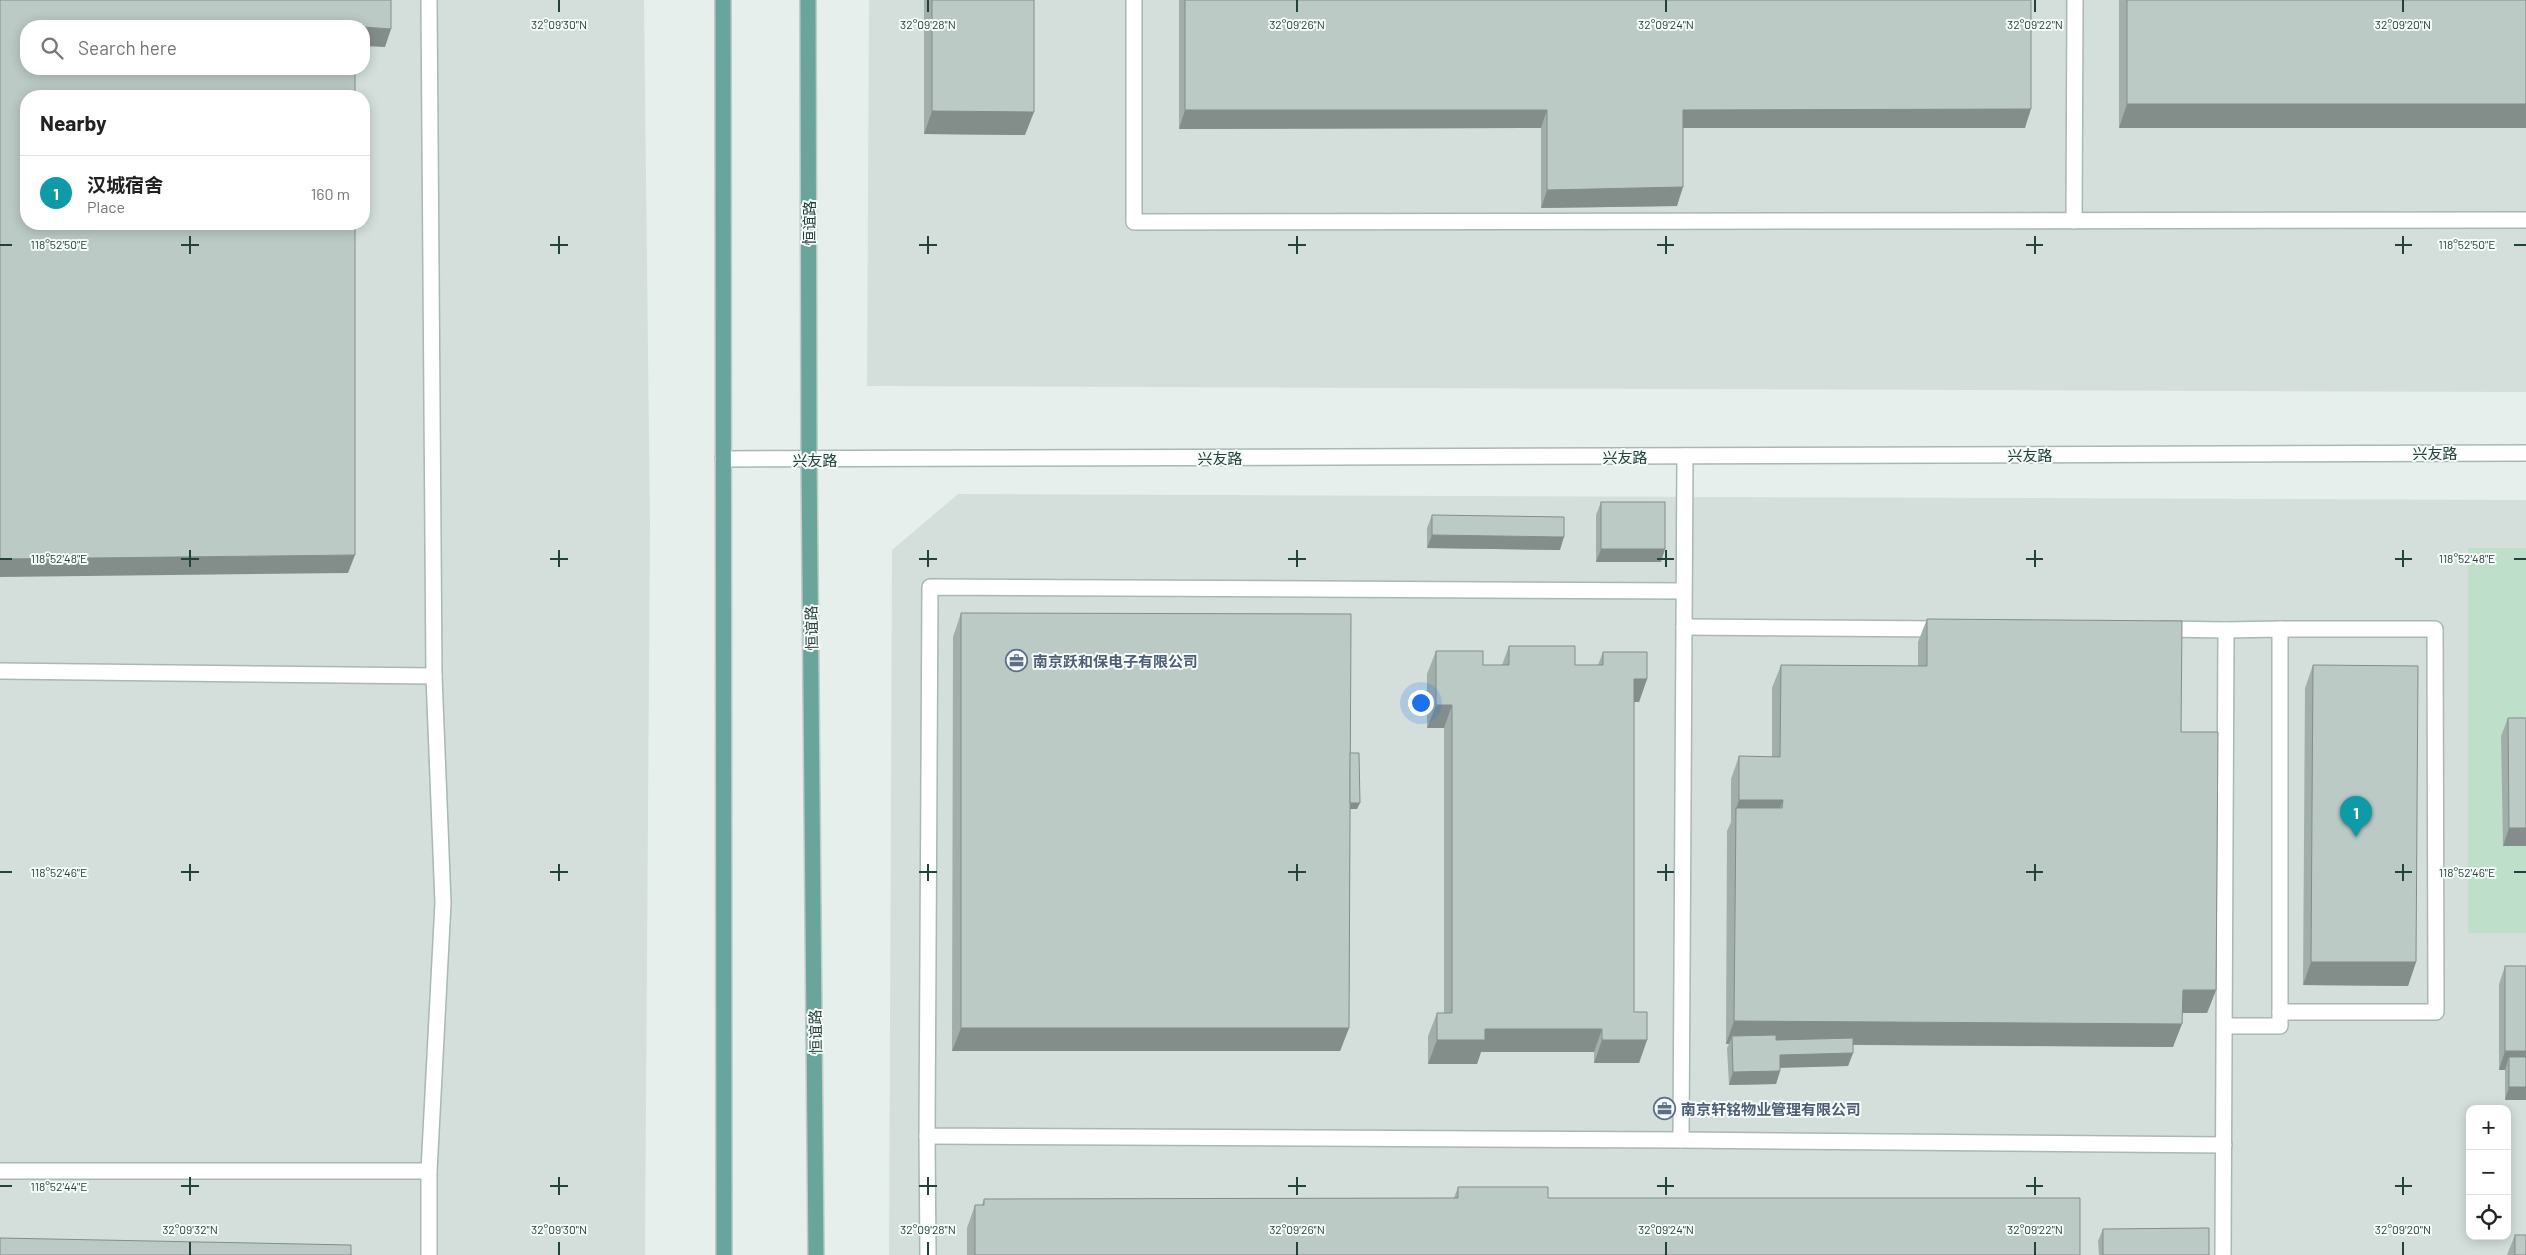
<!DOCTYPE html>
<meta charset="utf-8">
<style>
:root{--surface:#fff;--page:#f6f6f6;--text:#222;--muted:#767676;--line:#e0e0e0;--accent:#81543d}
body{margin:0;font-family:Barlow,"Noto Sans SC",sans-serif;background:var(--page);color:var(--text)}
.controls{position:absolute;right:15px;bottom:15px;display:grid;overflow:hidden;border-radius:10px;box-shadow:0 2px 12px #0003}
.controls button{width:45px;height:45px;display:grid;place-items:center;padding:0;border:0;border-bottom:1px solid var(--line);background:var(--surface);color:var(--text);font:25px sans-serif}
.you{position:absolute;left:1420px;top:702px;width:18px;height:18px;margin:-12px;border:4px solid #fff;border-radius:50%;background:#1a73e8;box-shadow:0 0 0 8px #1a73e833}
.badge{display:grid;place-items:center;width:32px;height:32px;border-radius:50%;background:var(--accent);color:#fff;font-size:16px;font-weight:700}
.pin{position:absolute;translate:-50% -41px;filter:drop-shadow(0 1px 2px #0008)}
.pin::after{content:'';position:absolute;top:26px;width:18px;height:15px;background:inherit;clip-path:polygon(0 0,100% 0,50% 100%)}
.list{margin:0;padding:0;list-style:none}
h2{display:flex;justify-content:space-between;align-items:center;height:65px;margin:0;padding:0 20px;font-size:21px}
h2 small{font-size:16px;font-weight:400;color:var(--muted)}
.list li{display:grid;grid-template-columns:32px 1fr auto;gap:15px;align-items:center;box-sizing:border-box;height:75px;padding:0 20px;border-top:1px solid var(--line)}
.list b{display:block;font-size:19px;white-space:nowrap}
.list p{margin:0;font-size:16px;white-space:nowrap;color:var(--muted)}
.list em{font-size:16px;font-style:normal;color:var(--muted)}
.icon{flex:none;width:28px;height:28px;fill:none;stroke:currentColor;stroke-width:2;stroke-linecap:round;stroke-linejoin:round}
.map{position:relative;flex:none;width:2526px;height:1255px;overflow:hidden}
.search{position:absolute;background:var(--surface);box-shadow:0 2px 12px #0003;left:20px;top:20px;width:350px;height:55px;display:flex;align-items:center;gap:12px;box-sizing:border-box;padding:0 18px;border-radius:20px;color:var(--muted);font-size:19px}
.panel{position:absolute;background:var(--surface);box-shadow:0 2px 12px #0003;left:20px;top:90px;width:350px;height:140px;border-radius:20px}
.map>svg:first-child{display:block}
.built{fill:#d4dfdb;fill-rule:evenodd}
.green{fill:#bee0cb}
.lines{fill:none;stroke-linecap:round;stroke-linejoin:round}
.minor-casing{stroke:#a8b8b4;stroke-width:18}
.major-casing{stroke:#c2cac8;stroke-width:18}
.minor{stroke:#fff;stroke-width:15}
.major{stroke:#69a59b;stroke-width:15}
.wall{fill:#a1aea9}
.shaded-wall{fill:#838d8a}
.building{fill:#bbcac5;stroke:#838d8a}
.ticks{fill:none;stroke:#24423c;stroke-width:2}
.labels{text-anchor:middle;dominant-baseline:central;stroke-width:4;stroke-linejoin:round;paint-order:stroke}
.street-label{font-size:15px;fill:#24423c;stroke:#f7fbf9}
.service-label{font-size:15px;font-weight:bold;fill:#4e5e75;stroke:#f7fbf9;text-anchor:start}
.ticks-label{font-size:12px;text-anchor:middle;fill:#24423c;stroke:#f7fbf9;stroke-width:4;stroke-linejoin:round;paint-order:stroke}
</style>
<div class="map">
<svg width="2526" height="1255" viewBox="0 0 2526 1255">
<rect width="100%" height="100%" fill="#e6efec"/>
<g class="built">
<path d="M 0,0 L 644,0 L 650,526 L 645,1255 L 0,1255 ZM 26,26 L 364,26 L 364,69 L 26,69 ZM 26,96 L 364,96 L 364,224 L 26,224 Z"/>
<path d="M 869,0 L 2526,0 L 2526,392 L 867,386 Z"/>
<path d="M 958,494 L 2526,500 L 2526,1255 L 889,1255 L 892,550 ZM 2470,1109 L 2507,1109 L 2507,1236 L 2470,1236 Z"/>
</g>
<rect class="green" x="2468" y="548" width="58" height="385"/>
<g class="lines">
<defs>
<g id="minor">
<path d="M 429,0 L 434,676 L 443,903 L 429,1171 L 429,1255"/>
<path d="M 1134,0 L 1134,222 L 2526,220"/>
<path d="M 2074,221 L 2075,0"/>
<path d="M 723,459 L 2526,453"/>
<path d="M 1684,591 L 930,587 L 927,1136 L 1681,1140 L 1685,456"/>
<path d="M 1684,627 L 1943,629"/>
<path d="M 2163,629 L 2226,630 L 2223,1255"/>
<path d="M 2280,629 L 2435,629 L 2436,1012 L 2280,1012"/>
<path d="M 0,671 L 434,676"/>
<path d="M 2225,1026 L 2280,1026 L 2280,629 L 2226,630"/>
<path d="M 927,1136 L 928,1255"/>
<path d="M 1681,1140 L 2224,1145"/>
<path d="M 0,1171 L 429,1171"/>
</g>
<g id="major">
<path d="M 723,0 L 724,1255"/>
<path d="M 808,0 L 809,460 L 816,1255"/>
</g>
</defs>
<use href="#minor" class="minor-casing"/>
<use href="#major" class="major-casing"/>
<use href="#minor" class="minor"/>
<use href="#major" class="major"/>
</g>
<g class="wall">
<path d="M 924,0 L 1034,0 L 1025,135 L 924,134 Z"/>
<path d="M 1179,0 L 2031,0 L 2025,128 L 1683,128 L 1677,206 L 1541,208 L 1541,128 L 1179,129 Z"/>
<rect x="2119" y="0" width="407" height="128"/>
<path d="M 1601,502 L 1661,562 L 1596,562 L 1596,515 Z"/>
<path d="M 1432,515 L 1560,550 L 1427,548 L 1427,528 Z"/>
<path d="M 961,613 L 1350,753 L 1357,809 L 1350,809 L 1349,1028 L 1340,1051 L 952,1051 L 953,637 Z"/>
<path d="M 1927,619 L 2181,732 L 2216,990 L 2207,1013 L 2182,1013 L 2173,1047 L 1853,1045 L 1853,1053 L 1848,1066 L 1780,1067 L 1780,1071 L 1776,1084 L 1729,1085 L 1727,1048 L 1729,1044 L 1726,1044 L 1727,831 L 1731,822 L 1731,779 L 1739,756 L 1772,757 L 1772,688 L 1781,665 L 1918,666 L 1918,642 Z"/>
<path d="M 1509,646 L 1575,665 L 1598,665 L 1603,652 L 1647,679 L 1639,702 L 1634,702 L 1634,1012 L 1647,1040 L 1639,1063 L 1594,1063 L 1594,1052 L 1481,1052 L 1477,1064 L 1428,1064 L 1428,1036 L 1437,1013 L 1444,1013 L 1444,728 L 1427,728 L 1427,674 L 1436,651 L 1483,665 L 1502,665 Z"/>
<path d="M 2313,665 L 2416,962 L 2408,986 L 2303,985 L 2305,688 Z"/>
<path d="M 2508,718 L 2526,718 L 2526,846 L 2503,846 L 2501,736 Z"/>
<path d="M 2505,966 L 2526,1100 L 2505,1100 L 2505,1070 L 2499,1070 L 2499,984 Z"/>
<path d="M 1458,1187 L 1548,1198 L 2080,1255 L 967,1255 L 967,1228 L 975,1205 L 982,1205 L 984,1199 L 1454,1198 Z"/>
<path d="M 2103,1229 L 2209,1255 L 2099,1255 L 2098,1241 Z"/>
<path d="M 2515,1235 L 2526,1255 L 2507,1255 Z"/>
</g>
<g class="shaded-wall">
<path d="M 364,27 L 391,29 L 385,47 L 364,46 Z"/>
<path d="M 2127,104 L 2526,104 L 2526,128 L 2119,128 Z"/>
<path d="M 2031,109 L 2025,128 L 1677,128 L 1683,110 Z"/>
<path d="M 1185,110 L 1547,110 L 1541,128 L 1179,129 Z"/>
<path d="M 932,111 L 1034,112 L 1025,135 L 924,134 Z"/>
<path d="M 1683,187 L 1677,206 L 1541,208 L 1547,190 Z"/>
<path d="M 1432,535 L 1564,537 L 1560,550 L 1427,548 Z"/>
<path d="M 1601,549 L 1665,549 L 1661,562 L 1596,562 Z"/>
<path d="M 355,555 L 348,573 L 0,577 L 0,559 Z"/>
<path d="M 1634,679 L 1647,679 L 1639,702 L 1626,702 Z"/>
<path d="M 1436,705 L 1452,705 L 1444,728 L 1427,728 Z"/>
<path d="M 1739,800 L 1783,800 L 1774,823 L 1736,809 Z"/>
<path d="M 1344,803 L 1360,803 L 1357,809 L 1341,809 Z"/>
<path d="M 2509,828 L 2526,828 L 2526,846 L 2503,846 Z"/>
<path d="M 2311,962 L 2416,962 L 2408,986 L 2303,985 Z"/>
<path d="M 2183,990 L 2216,990 L 2207,1013 L 2174,1013 Z"/>
<path d="M 1734,1021 L 2182,1024 L 2173,1047 L 1732,1044 L 1732,1036 L 1729,1044 L 1726,1044 Z"/>
<path d="M 961,1028 L 1349,1028 L 1340,1051 L 952,1051 Z"/>
<path d="M 1485,1029 L 1602,1029 L 1594,1052 L 1481,1052 L 1477,1064 L 1428,1064 L 1437,1040 Z"/>
<path d="M 1602,1040 L 1647,1040 L 1639,1063 L 1594,1063 Z"/>
<path d="M 2505,1051 L 2526,1051 L 2526,1070 L 2509,1057 L 2505,1070 L 2499,1070 Z"/>
<path d="M 1853,1053 L 1848,1066 L 1775,1068 L 1780,1055 Z"/>
<path d="M 1780,1071 L 1776,1084 L 1729,1085 L 1733,1072 Z"/>
<path d="M 2509,1087 L 2526,1087 L 2526,1100 L 2505,1100 Z"/>
</g>
<g class="building">
<path d="M 0,0 L 391,0 L 391,29 L 364,27 L 364,26 L 26,26 L 26,69 L 355,69 L 355,96 L 26,96 L 26,224 L 355,224 L 355,555 L 0,559 Z"/>
<path d="M 932,0 L 1034,0 L 1034,112 L 932,111 Z"/>
<path d="M 1185,0 L 2031,0 L 2031,109 L 1683,110 L 1683,187 L 1547,190 L 1547,110 L 1185,110 Z"/>
<rect x="2127" y="0" width="399" height="104"/>
<rect x="1601" y="502" width="64" height="47"/>
<path d="M 1432,515 L 1564,517 L 1564,537 L 1432,535 Z"/>
<path d="M 961,613 L 1351,614 L 1349,1028 L 961,1028 Z"/>
<path d="M 1927,619 L 2182,621 L 2181,732 L 2218,732 L 2216,990 L 2183,990 L 2182,1024 L 1734,1021 L 1736,808 L 1782,808 L 1783,800 L 1739,800 L 1739,756 L 1780,757 L 1781,665 L 1927,666 Z"/>
<path d="M 1509,646 L 1575,646 L 1575,665 L 1603,665 L 1603,652 L 1647,652 L 1647,679 L 1634,679 L 1634,1012 L 1647,1012 L 1647,1040 L 1602,1040 L 1602,1029 L 1485,1029 L 1485,1040 L 1437,1040 L 1437,1013 L 1452,1013 L 1452,705 L 1436,705 L 1436,651 L 1483,651 L 1483,665 L 1509,665 Z"/>
<path d="M 2313,665 L 2418,666 L 2416,962 L 2311,962 Z"/>
<path d="M 2508,718 L 2526,718 L 2526,828 L 2509,828 Z"/>
<path d="M 1350,753 L 1359,753 L 1360,803 L 1350,803 Z"/>
<rect x="2505" y="966" width="21" height="85"/>
<path d="M 1776,1035 L 1776,1040 L 1853,1038 L 1853,1053 L 1780,1055 L 1780,1071 L 1733,1072 L 1732,1036 Z"/>
<rect x="2509" y="1057" width="17" height="30"/>
<path d="M 1458,1187 L 1548,1187 L 1548,1198 L 2080,1198 L 2080,1255 L 975,1255 L 975,1205 L 984,1205 L 984,1199 L 1458,1198 Z"/>
<path d="M 2209,1228 L 2209,1255 L 2103,1255 L 2103,1229 Z"/>
<rect x="2515" y="1235" width="11" height="20"/>
<path d="M 0,1238 L 351,1245 L 351,1255 L 0,1255 Z"/>
</g>
<path class="ticks" d="M 559,0 L 559,12M 928,0 L 928,12M 1297,0 L 1297,12M 1666,0 L 1666,12M 2035,0 L 2035,12M 2403,0 L 2403,12M 190,236 L 190,254M 559,236 L 559,254M 928,236 L 928,254M 1297,236 L 1297,254M 1666,236 L 1666,254M 2035,236 L 2035,254M 2403,236 L 2403,254M 0,245 L 12,245M 181,245 L 199,245M 550,245 L 568,245M 919,245 L 937,245M 1288,245 L 1306,245M 1657,245 L 1674,245M 2026,245 L 2043,245M 2395,245 L 2412,245M 2514,245 L 2526,245M 190,550 L 190,567M 559,550 L 559,567M 928,550 L 928,567M 1297,550 L 1297,567M 1666,550 L 1666,567M 2035,550 L 2035,567M 2403,550 L 2403,567M 0,559 L 12,559M 181,559 L 199,559M 550,559 L 568,559M 919,559 L 937,559M 1288,559 L 1306,559M 1657,559 L 1674,559M 2026,559 L 2043,559M 2395,559 L 2412,559M 2514,559 L 2526,559M 190,864 L 190,881M 559,864 L 559,881M 928,864 L 928,881M 1297,864 L 1297,881M 1666,864 L 1666,881M 2035,864 L 2035,881M 2403,864 L 2403,881M 0,872 L 12,872M 181,872 L 199,872M 550,872 L 568,872M 919,872 L 937,872M 1288,872 L 1306,872M 1657,872 L 1674,872M 2026,872 L 2043,872M 2395,872 L 2412,872M 2514,872 L 2526,872M 190,1177 L 190,1195M 559,1177 L 559,1195M 928,1177 L 928,1195M 1297,1177 L 1297,1195M 1666,1177 L 1666,1195M 2035,1177 L 2035,1195M 2403,1177 L 2403,1195M 0,1186 L 12,1186M 181,1186 L 199,1186M 550,1186 L 568,1186M 919,1186 L 937,1186M 1288,1186 L 1306,1186M 1657,1186 L 1674,1186M 2026,1186 L 2043,1186M 2395,1186 L 2412,1186M 190,1242 L 190,1255M 559,1242 L 559,1255M 928,1242 L 928,1255M 1297,1242 L 1297,1255M 1666,1242 L 1666,1255M 2035,1242 L 2035,1255M 2403,1242 L 2403,1255"/>
<defs>
<symbol id="office-ring" viewBox="-11 -11 22 22"><circle r="9.5" fill="#f7fbf9" stroke="#5c6f8a" stroke-width="1.5"/><path d="M-6-3h4V-5.5h4V-3h4V5H-6ZM-1-4.5V-3h2v-1.5ZM-6 0V1H6V0Z" fill="#5c6f8a"/></symbol>
</defs>
<g fill-rule="evenodd">
<use href="#office-ring" x="1004" y="648" width="25" height="25"/>
<use href="#office-ring" x="1652" y="1096" width="25" height="25"/>
</g>
<g class="labels">
<g class="street-label">
<text transform="translate(809 223) rotate(-90)">恒谊路</text>
<text x="2435" y="453">兴友路</text>
<text x="2030" y="455">兴友路</text>
<text x="1625" y="457">兴友路</text>
<text x="1220" y="458">兴友路</text>
<text x="815" y="460">兴友路</text>
<text transform="translate(811 628) rotate(-91)">恒谊路</text>
<text transform="translate(815 1032) rotate(-91)">恒谊路</text>
</g>
<g class="service-label">
<text x="1033" y="661">南京跃和保电子有限公司</text>
<text x="1681" y="1109">南京轩铭物业管理有限公司</text>
</g>
</g>
<g class="ticks-label">
<text x="559" y="29">32°09'30"N</text>
<text x="928" y="29">32°09'28"N</text>
<text x="1297" y="29">32°09'26"N</text>
<text x="1666" y="29">32°09'24"N</text>
<text x="2035" y="29">32°09'22"N</text>
<text x="2403" y="29">32°09'20"N</text>
<text x="2467" y="249">118°52'50"E</text>
<text x="59" y="249">118°52'50"E</text>
<text x="2467" y="563">118°52'48"E</text>
<text x="59" y="563">118°52'48"E</text>
<text x="2467" y="877">118°52'46"E</text>
<text x="59" y="877">118°52'46"E</text>
<text x="59" y="1191">118°52'44"E</text>
<text x="190" y="1234">32°09'32"N</text>
<text x="559" y="1234">32°09'30"N</text>
<text x="928" y="1234">32°09'28"N</text>
<text x="1297" y="1234">32°09'26"N</text>
<text x="1666" y="1234">32°09'24"N</text>
<text x="2035" y="1234">32°09'22"N</text>
<text x="2403" y="1234">32°09'20"N</text>
</g>
</svg>
<div class="controls">
<button>+</button>
<button>−</button>
<button><svg class="icon" aria-label="locate" viewBox="0 0 24 24"><circle cx="12" cy="12" r="6"/><path d="M12 2v4M12 18v4M2 12h4M18 12h4"/></svg></button>
</div>
<div class="you"></div>
<div class="pin badge" style="left:2356px;top:837px;background:#0f9aa8">1</div>
<div class="search"><svg class="icon" aria-label="search" viewBox="0 0 24 24"><circle cx="10" cy="10" r="6"/><path d="M15 15l6 6"/></svg>Search here</div>
<section class="panel">
<h2>Nearby<small></small></h2>
<ul class="list">
<li><span class="badge" style="background:#0f9aa8">1</span><div><b>汉城宿舍</b><p>Place</p></div><em>160 m</em></li>
</ul>
</section>
</div>
